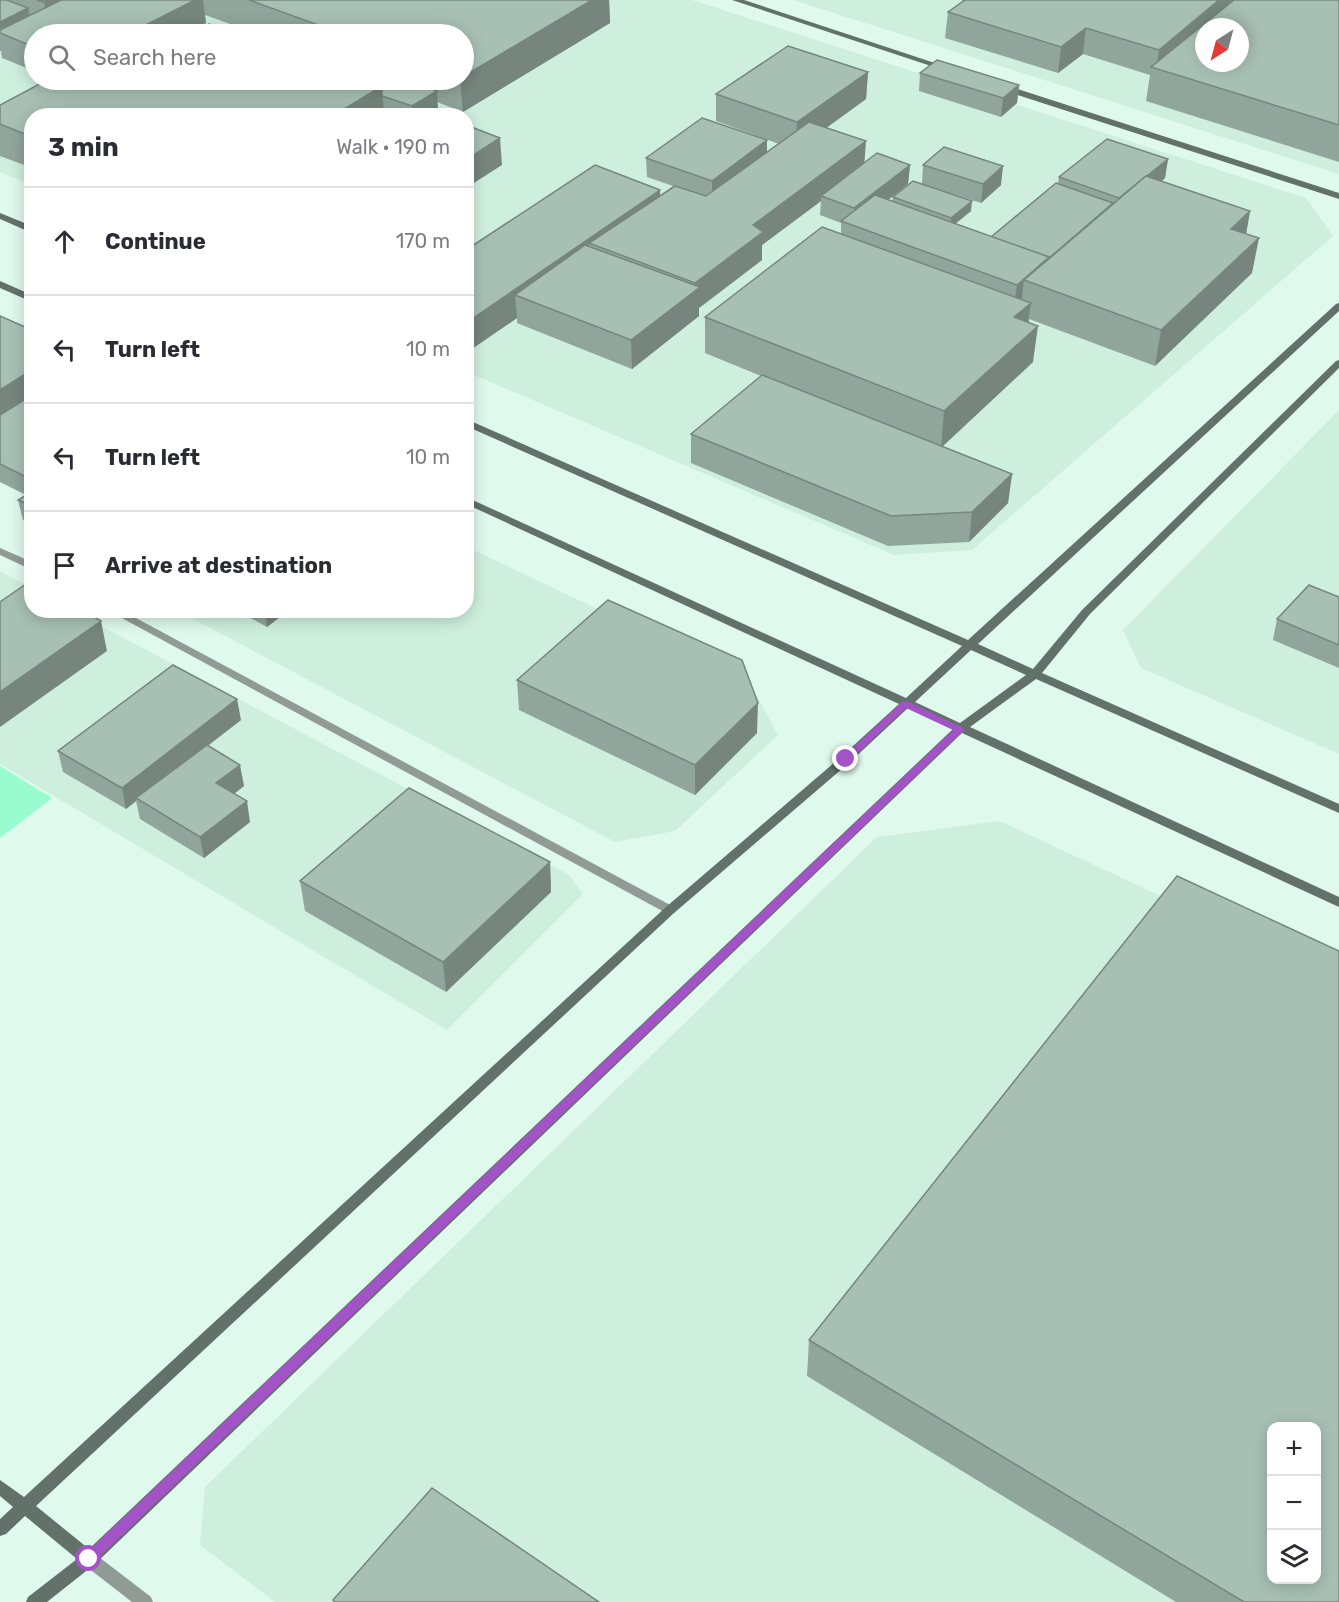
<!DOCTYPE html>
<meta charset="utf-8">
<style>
:root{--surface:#fff;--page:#f2f2f3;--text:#2b2b33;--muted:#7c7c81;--line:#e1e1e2}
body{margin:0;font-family:Rubik,sans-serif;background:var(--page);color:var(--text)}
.controls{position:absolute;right:18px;bottom:18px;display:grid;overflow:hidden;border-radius:12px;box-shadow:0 3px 15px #0003}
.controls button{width:54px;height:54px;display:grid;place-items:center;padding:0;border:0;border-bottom:2px solid var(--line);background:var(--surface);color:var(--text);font:30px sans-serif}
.compass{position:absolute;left:1195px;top:18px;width:54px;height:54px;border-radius:50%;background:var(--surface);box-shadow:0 3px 15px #0003;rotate:216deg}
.stop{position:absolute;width:18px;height:18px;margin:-14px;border:4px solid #a254c6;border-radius:50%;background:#fff}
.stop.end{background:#a254c6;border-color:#fff;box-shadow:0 2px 6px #0008}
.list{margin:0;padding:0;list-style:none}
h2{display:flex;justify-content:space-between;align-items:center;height:78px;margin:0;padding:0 24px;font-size:26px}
h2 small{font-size:20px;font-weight:400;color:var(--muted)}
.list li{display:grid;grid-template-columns:39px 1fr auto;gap:18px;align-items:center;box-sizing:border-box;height:108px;padding:0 24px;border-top:2px solid var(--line)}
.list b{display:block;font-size:22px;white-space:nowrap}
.list em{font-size:20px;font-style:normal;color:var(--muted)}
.icon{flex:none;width:33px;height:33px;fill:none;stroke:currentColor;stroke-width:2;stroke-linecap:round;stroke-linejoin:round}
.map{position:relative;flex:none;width:1339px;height:1602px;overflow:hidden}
.search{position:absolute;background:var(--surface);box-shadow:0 3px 15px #0003;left:24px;top:24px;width:450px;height:66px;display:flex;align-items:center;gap:15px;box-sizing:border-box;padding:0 21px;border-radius:33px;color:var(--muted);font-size:22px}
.panel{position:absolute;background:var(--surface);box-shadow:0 3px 15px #0003;left:24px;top:108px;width:450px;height:510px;border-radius:24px}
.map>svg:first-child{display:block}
.built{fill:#ceefde;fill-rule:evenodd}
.green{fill:#98fccf}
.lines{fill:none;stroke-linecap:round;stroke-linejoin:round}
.street{fill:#909b95;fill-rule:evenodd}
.secondary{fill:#62716a;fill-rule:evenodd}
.wall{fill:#90a59b}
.shaded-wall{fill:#76867e}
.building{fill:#a8c0b4;stroke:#76867e;stroke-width:1.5;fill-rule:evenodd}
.route{fill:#a254c6}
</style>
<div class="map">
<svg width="1339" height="1602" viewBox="0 0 1339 1602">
<rect width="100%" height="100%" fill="#e0f9ed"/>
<g class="built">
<path d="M 0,0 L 692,0 L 1306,198 L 1333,236 L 972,550 L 894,555 L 467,372 L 466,116 L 32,116 L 31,185 L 0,172 ZM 34,34 L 464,34 L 464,80 L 34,80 Z"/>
<path d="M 793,0 L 1339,0 L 1339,174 ZM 1204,27 L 1240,27 L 1240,63 L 1204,63 Z"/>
<path d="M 1339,410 L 1339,754 L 1141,668 L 1123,630 Z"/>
<path d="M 467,547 L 748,680 L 778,735 L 675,831 L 615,842 L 178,611 L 466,610 Z"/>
<path d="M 0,571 L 31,588 L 32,610 L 73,611 L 568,874 L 583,894 L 447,1030 L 0,764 Z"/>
<path d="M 1000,821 L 1339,979 L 1339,1602 L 275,1602 L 200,1545 L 205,1487 L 877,837 ZM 1272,1426 L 1316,1426 L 1316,1580 L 1272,1580 Z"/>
</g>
<path class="green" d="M 0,766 L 52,798 L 0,838 Z"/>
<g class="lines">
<g class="street">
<path d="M 0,548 L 32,562 L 32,570 L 0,555 Z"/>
<path d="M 107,610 L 121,610 L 674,907 L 676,910 L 674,913 L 666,913 Z"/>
<path d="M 89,1552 L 95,1554 L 151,1597 L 153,1602 L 132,1602 L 83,1564 L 81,1559 L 83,1554 Z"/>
</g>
<g class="secondary">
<path d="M 732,0 L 744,0 L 950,68 L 943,70 Z"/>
<path d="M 999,85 L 1005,85 L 1339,193 L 1339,199 L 999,89 Z"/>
<path d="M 0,213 L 32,226 L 32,233 L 0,219 Z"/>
<path d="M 0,281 L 32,295 L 32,302 L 0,288 Z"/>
<path d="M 1339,303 L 1339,311 L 978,644 L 1033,669 L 1082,610 L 1336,361 L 1339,360 L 1339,368 L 1090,614 L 1042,673 L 1339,804 L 1339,813 L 1036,679 L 970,727 L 1339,897 L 1339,907 L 962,733 L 95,1564 L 47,1602 L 26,1602 L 28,1597 L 77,1559 L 25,1516 L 6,1534 L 0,1536 L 0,1519 L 13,1507 L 0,1496 L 0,1480 L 24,1497 L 666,907 L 842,756 L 899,704 L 466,504 L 466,497 L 906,698 L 962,646 L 466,426 L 466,419 L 968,640 L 1336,304 ZM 971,650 L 1026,675 L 960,723 L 915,702 ZM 908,708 L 953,729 L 89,1549 L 36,1506 L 674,913 L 850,762 Z"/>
</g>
</g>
<g class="wall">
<path d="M 0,0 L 609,0 L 610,23 L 463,112 L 437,102 L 438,110 L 433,113 L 440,116 L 387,116 L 384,114 L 384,116 L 32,116 L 32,168 L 0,156 L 0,105 L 47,80 L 464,80 L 464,34 L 258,34 L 205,15 L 206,23 L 183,34 L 34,34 L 34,71 L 2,58 L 1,51 L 0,51 Z"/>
<path d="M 962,0 L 1339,0 L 1339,162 L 1146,101 L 1150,75 L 1083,54 L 1058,73 L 945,38 L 948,12 L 962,2 Z"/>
<path d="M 868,72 L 866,99 L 826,128 L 865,163 L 910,165 L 908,184 L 888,200 L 892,202 L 893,197 L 971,211 L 955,224 L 991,237 L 1058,184 L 1059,177 L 1168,159 L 1165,178 L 1162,181 L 1250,211 L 1246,234 L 1252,273 L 1155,366 L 1029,319 L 1033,362 L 942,446 L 1012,474 L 1008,503 L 969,542 L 888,546 L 691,463 L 691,434 L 761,376 L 705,353 L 705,317 L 841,234 L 841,223 L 820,215 L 821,201 L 762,245 L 762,260 L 699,308 L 699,316 L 632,369 L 517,323 L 517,318 L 466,353 L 466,250 L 660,190 L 660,195 L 673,186 L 647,177 L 646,158 L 767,153 L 779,144 L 716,121 L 716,94 Z"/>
<path d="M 920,73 L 1019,85 L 1017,103 L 1001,117 L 919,91 Z"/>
<path d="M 923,165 L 1001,185 L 981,203 L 922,184 Z"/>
<path d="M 0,316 L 32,330 L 32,524 L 23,520 L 18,500 L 26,495 L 0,482 Z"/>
<path d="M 1339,597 L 1339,668 L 1273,640 L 1277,619 Z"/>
<path d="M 236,610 L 289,610 L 267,627 Z"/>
<path d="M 517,680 L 757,733 L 695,795 L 519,710 Z"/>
<path d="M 241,720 L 207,746 L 244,786 L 234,794 L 250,822 L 204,858 L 140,819 L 136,801 L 126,809 L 63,772 L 58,751 Z"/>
<path d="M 550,862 L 551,892 L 446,992 L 305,911 L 300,881 Z"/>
<path d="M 809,1340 L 1339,1602 L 1176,1602 L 807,1376 Z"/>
</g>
<g class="shaded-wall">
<path d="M 49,0 L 104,0 L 49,28 L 44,2 Z"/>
<path d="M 195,0 L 203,0 L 206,23 L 183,34 L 128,34 Z"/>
<path d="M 592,0 L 609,0 L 610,23 L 463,112 L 460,80 L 464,80 L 464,76 Z"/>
<path d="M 1219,0 L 1246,0 L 1156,69 L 1159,50 Z"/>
<path d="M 28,8 L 33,34 L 0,33 L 0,22 Z"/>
<path d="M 1086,28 L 1083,54 L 1058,73 L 1061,47 Z"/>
<path d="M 868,72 L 866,99 L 796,150 L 797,122 Z"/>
<path d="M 1019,85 L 1017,103 L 1001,117 L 1003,98 Z"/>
<path d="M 382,86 L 384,116 L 333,116 Z"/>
<path d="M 437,91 L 438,110 L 429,116 L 413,116 L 412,106 Z"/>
<path d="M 500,138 L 502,165 L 466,188 L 466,160 Z"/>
<path d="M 767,140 L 767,159 L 712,200 L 712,181 Z"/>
<path d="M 866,141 L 864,169 L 821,196 L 821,201 L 762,245 L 762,260 L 699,308 L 699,316 L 632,369 L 631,340 L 695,291 L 695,283 L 753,225 Z"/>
<path d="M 1168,159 L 1165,178 L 1118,218 L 1120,199 Z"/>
<path d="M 910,165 L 908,184 L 855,226 L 853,225 L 854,208 Z"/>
<path d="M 1003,166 L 1001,185 L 981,203 L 983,184 Z"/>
<path d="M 660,190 L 661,218 L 589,243 L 590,267 L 515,295 L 517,318 L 466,353 L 466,323 Z"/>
<path d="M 972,201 L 971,211 L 950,228 L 951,218 Z"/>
<path d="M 1113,203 L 1024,280 L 1021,306 L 1013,313 L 1017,285 Z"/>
<path d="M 1250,211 L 1244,246 L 1231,229 Z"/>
<path d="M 1259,238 L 1252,273 L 1155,366 L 1161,330 Z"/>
<path d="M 1031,303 L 1026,336 L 1038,326 L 1033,362 L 941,448 L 944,411 L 1014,317 Z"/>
<path d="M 32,370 L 32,403 L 0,423 L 0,390 Z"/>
<path d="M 1012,474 L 1008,503 L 969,542 L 972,512 Z"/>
<path d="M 265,610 L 289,610 L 267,627 Z"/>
<path d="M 101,621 L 107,651 L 0,727 L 0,692 Z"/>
<path d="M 237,699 L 241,720 L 138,800 L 136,798 L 136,801 L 126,809 L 122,788 Z"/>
<path d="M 758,703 L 757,733 L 695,795 L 695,765 Z"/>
<path d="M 240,765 L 244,786 L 220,804 L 216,783 Z"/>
<path d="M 247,801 L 250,822 L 204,858 L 200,837 Z"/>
<path d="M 550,862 L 551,892 L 446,992 L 443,962 Z"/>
</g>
<g class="building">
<path d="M 0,0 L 7,0 L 28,8 L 0,22 Z"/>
<path d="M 37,0 L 49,0 L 44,2 Z"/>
<path d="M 61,0 L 195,0 L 128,34 L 34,34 L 34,47 L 0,33 L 0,30 Z"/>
<path d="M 249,0 L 592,0 L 464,76 L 464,34 L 343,34 Z"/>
<path d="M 965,0 L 1219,0 L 1159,50 L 1086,28 L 1061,47 L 948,12 Z"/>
<path d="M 1234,0 L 1339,0 L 1339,125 L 1151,67 ZM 1204,27 L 1240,27 L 1240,63 L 1204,63 Z"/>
<path d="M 209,24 L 237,34 L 190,34 Z"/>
<path d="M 149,25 L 174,34 L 131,34 Z"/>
<path d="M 788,46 L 868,72 L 797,122 L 716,94 Z"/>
<path d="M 937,60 L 1019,85 L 1003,98 L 920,73 Z"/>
<path d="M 47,80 L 363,80 L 382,86 L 333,116 L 32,116 L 32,137 L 0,124 L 0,105 Z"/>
<path d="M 363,80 L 404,80 L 437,91 L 412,106 L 382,96 L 382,86 Z"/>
<path d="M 416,107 L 440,116 L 401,116 Z"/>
<path d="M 702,118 L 767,140 L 712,181 L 646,158 Z"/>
<path d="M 809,122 L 866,141 L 753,225 L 763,232 L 695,283 L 589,243 L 675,186 L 706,196 Z"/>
<path d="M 466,125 L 500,138 L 466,160 Z"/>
<path d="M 1107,139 L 1168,159 L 1147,176 L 1146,176 L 1119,198 L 1059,177 Z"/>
<path d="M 944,147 L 1003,166 L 983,184 L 923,165 Z"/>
<path d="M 877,153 L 910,165 L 854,208 L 821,196 Z"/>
<path d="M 595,165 L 660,190 L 466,323 L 466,250 Z"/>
<path d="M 1146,176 L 1250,211 L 1231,229 L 1259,238 L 1161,330 L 1024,280 Z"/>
<path d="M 913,181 L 972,201 L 951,218 L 893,197 Z"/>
<path d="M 1056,183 L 1113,203 L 1048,259 L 1049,257 L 991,237 Z"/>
<path d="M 875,195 L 1049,257 L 1017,285 L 841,221 Z"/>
<path d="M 822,227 L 1031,303 L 1014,317 L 1038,326 L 944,411 L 705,317 Z"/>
<path d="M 585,245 L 700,287 L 631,340 L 515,295 Z"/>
<path d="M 0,316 L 32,330 L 32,370 L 0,390 Z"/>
<path d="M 762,375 L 1012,474 L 972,512 L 891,516 L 691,434 Z"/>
<path d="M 32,395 L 32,480 L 0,464 L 0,415 Z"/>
<path d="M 32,491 L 32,506 L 18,500 Z"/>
<path d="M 29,582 L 32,583 L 32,610 L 82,610 L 101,621 L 0,692 L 0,602 Z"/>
<path d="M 1309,585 L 1339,597 L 1339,645 L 1277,619 Z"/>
<path d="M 608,600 L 742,660 L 758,703 L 695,765 L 517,680 Z"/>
<path d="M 173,665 L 237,699 L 122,788 L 58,751 Z"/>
<path d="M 207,745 L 240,765 L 216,783 L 247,801 L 200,837 L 136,798 Z"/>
<path d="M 409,788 L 550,862 L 443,962 L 300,881 Z"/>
<path d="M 1177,876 L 1339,951 L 1339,1602 L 1244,1602 L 809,1340 ZM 1272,1426 L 1317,1426 L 1317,1580 L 1272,1580 Z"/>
<path d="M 432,1488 L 599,1602 L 335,1602 L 333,1600 Z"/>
</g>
<path class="route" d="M 902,702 L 909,702 L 965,729 L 93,1563 L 84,1563 L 84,1555 L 953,730 L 906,708 L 849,761 L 843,761 L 843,757 Z"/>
</svg>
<div class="controls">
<button>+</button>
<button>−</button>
<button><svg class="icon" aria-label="layers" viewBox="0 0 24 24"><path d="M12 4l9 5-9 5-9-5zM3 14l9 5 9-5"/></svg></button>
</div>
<svg class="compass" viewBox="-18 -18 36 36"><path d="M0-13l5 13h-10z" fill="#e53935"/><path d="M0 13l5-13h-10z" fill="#7c7c81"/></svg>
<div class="stop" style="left:89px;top:1559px"></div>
<div class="stop end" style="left:846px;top:759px"></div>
<div class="search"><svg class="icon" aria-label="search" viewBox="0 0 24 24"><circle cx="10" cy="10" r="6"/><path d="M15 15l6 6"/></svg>Search here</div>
<section class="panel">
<h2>3 min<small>Walk · 190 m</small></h2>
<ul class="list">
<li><svg class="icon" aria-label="ahead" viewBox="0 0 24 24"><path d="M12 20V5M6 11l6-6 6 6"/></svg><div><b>Continue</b></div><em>170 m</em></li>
<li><svg class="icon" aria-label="left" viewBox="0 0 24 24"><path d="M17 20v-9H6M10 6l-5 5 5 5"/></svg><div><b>Turn left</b></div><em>10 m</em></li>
<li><svg class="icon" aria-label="left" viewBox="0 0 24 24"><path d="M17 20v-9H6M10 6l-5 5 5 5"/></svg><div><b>Turn left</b></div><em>10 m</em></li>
<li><svg class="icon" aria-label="arrive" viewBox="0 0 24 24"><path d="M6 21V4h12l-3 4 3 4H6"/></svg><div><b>Arrive at destination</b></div></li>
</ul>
</section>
</div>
